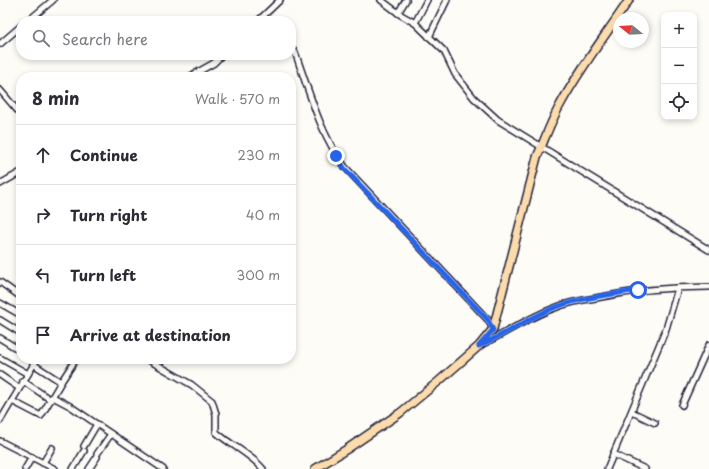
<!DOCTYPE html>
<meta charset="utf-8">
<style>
:root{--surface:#fff;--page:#f2f2f3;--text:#2b2b33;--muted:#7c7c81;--line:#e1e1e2}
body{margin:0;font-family:"Playpen Sans",sans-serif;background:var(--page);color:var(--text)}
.controls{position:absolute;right:12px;top:12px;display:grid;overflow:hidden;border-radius:8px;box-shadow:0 2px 6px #0003}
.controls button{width:36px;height:36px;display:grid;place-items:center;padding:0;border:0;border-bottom:1px solid var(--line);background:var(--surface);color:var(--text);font:20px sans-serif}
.compass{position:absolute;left:613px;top:12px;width:36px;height:36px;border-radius:50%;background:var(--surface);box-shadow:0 2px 6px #0003;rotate:288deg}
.stop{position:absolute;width:12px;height:12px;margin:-9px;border:3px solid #2563eb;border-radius:50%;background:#fff}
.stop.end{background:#2563eb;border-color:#fff;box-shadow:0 1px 4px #0008}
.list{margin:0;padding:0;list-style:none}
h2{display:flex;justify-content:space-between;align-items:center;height:52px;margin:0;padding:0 16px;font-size:17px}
h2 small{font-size:13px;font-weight:400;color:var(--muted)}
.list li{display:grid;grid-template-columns:26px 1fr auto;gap:12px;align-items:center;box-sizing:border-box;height:60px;padding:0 16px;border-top:1px solid var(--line)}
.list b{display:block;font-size:15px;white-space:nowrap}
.list em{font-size:13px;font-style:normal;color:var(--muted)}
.icon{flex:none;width:22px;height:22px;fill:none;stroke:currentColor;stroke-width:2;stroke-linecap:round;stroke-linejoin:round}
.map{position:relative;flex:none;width:709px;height:469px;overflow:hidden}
.search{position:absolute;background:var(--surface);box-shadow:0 2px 6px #0003;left:16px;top:16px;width:280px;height:44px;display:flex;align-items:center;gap:10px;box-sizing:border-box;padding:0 14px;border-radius:16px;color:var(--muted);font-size:15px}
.panel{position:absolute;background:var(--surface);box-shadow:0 2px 6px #0003;left:16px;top:72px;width:280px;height:292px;border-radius:16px}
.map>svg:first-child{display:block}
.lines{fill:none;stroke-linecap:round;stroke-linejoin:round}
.minor-casing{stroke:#22223b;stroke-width:8}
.major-casing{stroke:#22223b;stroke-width:10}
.minor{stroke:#fdfcf7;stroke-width:5}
.major{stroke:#fcdcac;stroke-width:7}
.route{stroke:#2563eb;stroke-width:5}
</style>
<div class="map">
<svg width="709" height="469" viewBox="0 0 709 469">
<rect width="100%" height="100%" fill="#fdfcf7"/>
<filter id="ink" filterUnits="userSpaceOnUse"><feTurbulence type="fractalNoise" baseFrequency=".025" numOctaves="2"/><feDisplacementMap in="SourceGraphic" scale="8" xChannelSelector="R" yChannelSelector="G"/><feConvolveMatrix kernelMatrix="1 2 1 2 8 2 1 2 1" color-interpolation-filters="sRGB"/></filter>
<g filter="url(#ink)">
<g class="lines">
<defs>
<g id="minor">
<path d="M 381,0 L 401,15 L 415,23 L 444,51 L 455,74 L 474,98 L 498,120 L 709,250"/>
<path d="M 398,13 L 406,0"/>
<path d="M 28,21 L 53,0"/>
<path d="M 258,21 L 280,0"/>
<path d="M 415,23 L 427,0"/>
<path d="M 429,37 L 447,0"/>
<path d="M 0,44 L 21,26"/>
<path d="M 291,48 L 295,52 C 309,91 320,134 345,167 L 488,320 L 493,329"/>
<path d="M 189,77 L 214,63 L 222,55"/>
<path d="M 0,90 L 17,110"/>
<path d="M 0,184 L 21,172"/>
<path d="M 0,282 L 21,297"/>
<path d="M 0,303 L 21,315"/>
<path d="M 0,320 L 21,333"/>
<path d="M 0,338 L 21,351"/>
<path d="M 481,345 C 505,334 527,318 552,309 C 566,303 581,300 596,298 C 634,290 671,287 709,287"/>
<path d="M 0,358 L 28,374"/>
<path d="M 147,359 L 192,385 L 212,401 L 216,414 L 216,432 C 230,445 251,454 263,469"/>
<path d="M 33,364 L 61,382 L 76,359"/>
<path d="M 0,375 L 19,388"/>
<path d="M 23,381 L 51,400"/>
<path d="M 53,397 L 70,406 L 163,469"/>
<path d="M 12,401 L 41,416 L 61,382"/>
<path d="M 682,405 L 709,345"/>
<path d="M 632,412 L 655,423"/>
<path d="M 0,421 L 37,359"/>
<path d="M 0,441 L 55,469"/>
<path d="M 84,446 L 97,424"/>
<path d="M 97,454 L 111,434"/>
<path d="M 613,454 L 645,469"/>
<path d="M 43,463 L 52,448"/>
<path d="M 25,469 L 32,457"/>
<path d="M 73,469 L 84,451"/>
<path d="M 89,469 L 97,457"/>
<path d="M 607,469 L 666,329 L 678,288"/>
</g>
<path id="major" d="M 315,469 L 347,449 L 400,413 L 439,381 L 479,346 L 493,329 L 537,157 C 544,141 550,124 558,109 C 577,72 606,35 629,0"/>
</defs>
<use href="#minor" class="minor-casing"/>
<use href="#major" class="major-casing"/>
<use href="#minor" class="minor"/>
<use href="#major" class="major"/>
</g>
</g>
<g class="lines" filter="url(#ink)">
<path class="route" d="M 336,156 L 344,168 L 488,320 L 493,330 L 479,346 C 504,335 526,320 551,309 C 578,298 609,295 638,290"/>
</g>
</svg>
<div class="controls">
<button>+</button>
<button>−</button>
<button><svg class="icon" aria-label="locate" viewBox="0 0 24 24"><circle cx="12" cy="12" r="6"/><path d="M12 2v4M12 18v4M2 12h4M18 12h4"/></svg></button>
</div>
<svg class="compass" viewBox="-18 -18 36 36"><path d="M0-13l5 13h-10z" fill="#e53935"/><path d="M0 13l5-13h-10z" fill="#7c7c81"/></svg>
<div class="stop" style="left:638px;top:290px"></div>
<div class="stop end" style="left:336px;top:156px"></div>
<div class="search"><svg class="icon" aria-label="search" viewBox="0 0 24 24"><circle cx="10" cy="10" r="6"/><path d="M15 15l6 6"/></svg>Search here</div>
<section class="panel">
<h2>8 min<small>Walk · 570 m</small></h2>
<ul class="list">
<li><svg class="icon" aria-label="ahead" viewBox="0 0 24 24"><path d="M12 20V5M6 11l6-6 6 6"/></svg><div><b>Continue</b></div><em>230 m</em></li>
<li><svg class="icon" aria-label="right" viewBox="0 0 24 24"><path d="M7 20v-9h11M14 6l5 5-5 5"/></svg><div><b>Turn right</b></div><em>40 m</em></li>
<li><svg class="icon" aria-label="left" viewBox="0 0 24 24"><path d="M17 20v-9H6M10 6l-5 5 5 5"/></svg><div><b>Turn left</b></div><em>300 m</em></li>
<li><svg class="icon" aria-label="arrive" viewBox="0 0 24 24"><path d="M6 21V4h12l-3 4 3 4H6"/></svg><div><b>Arrive at destination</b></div></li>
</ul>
</section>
</div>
